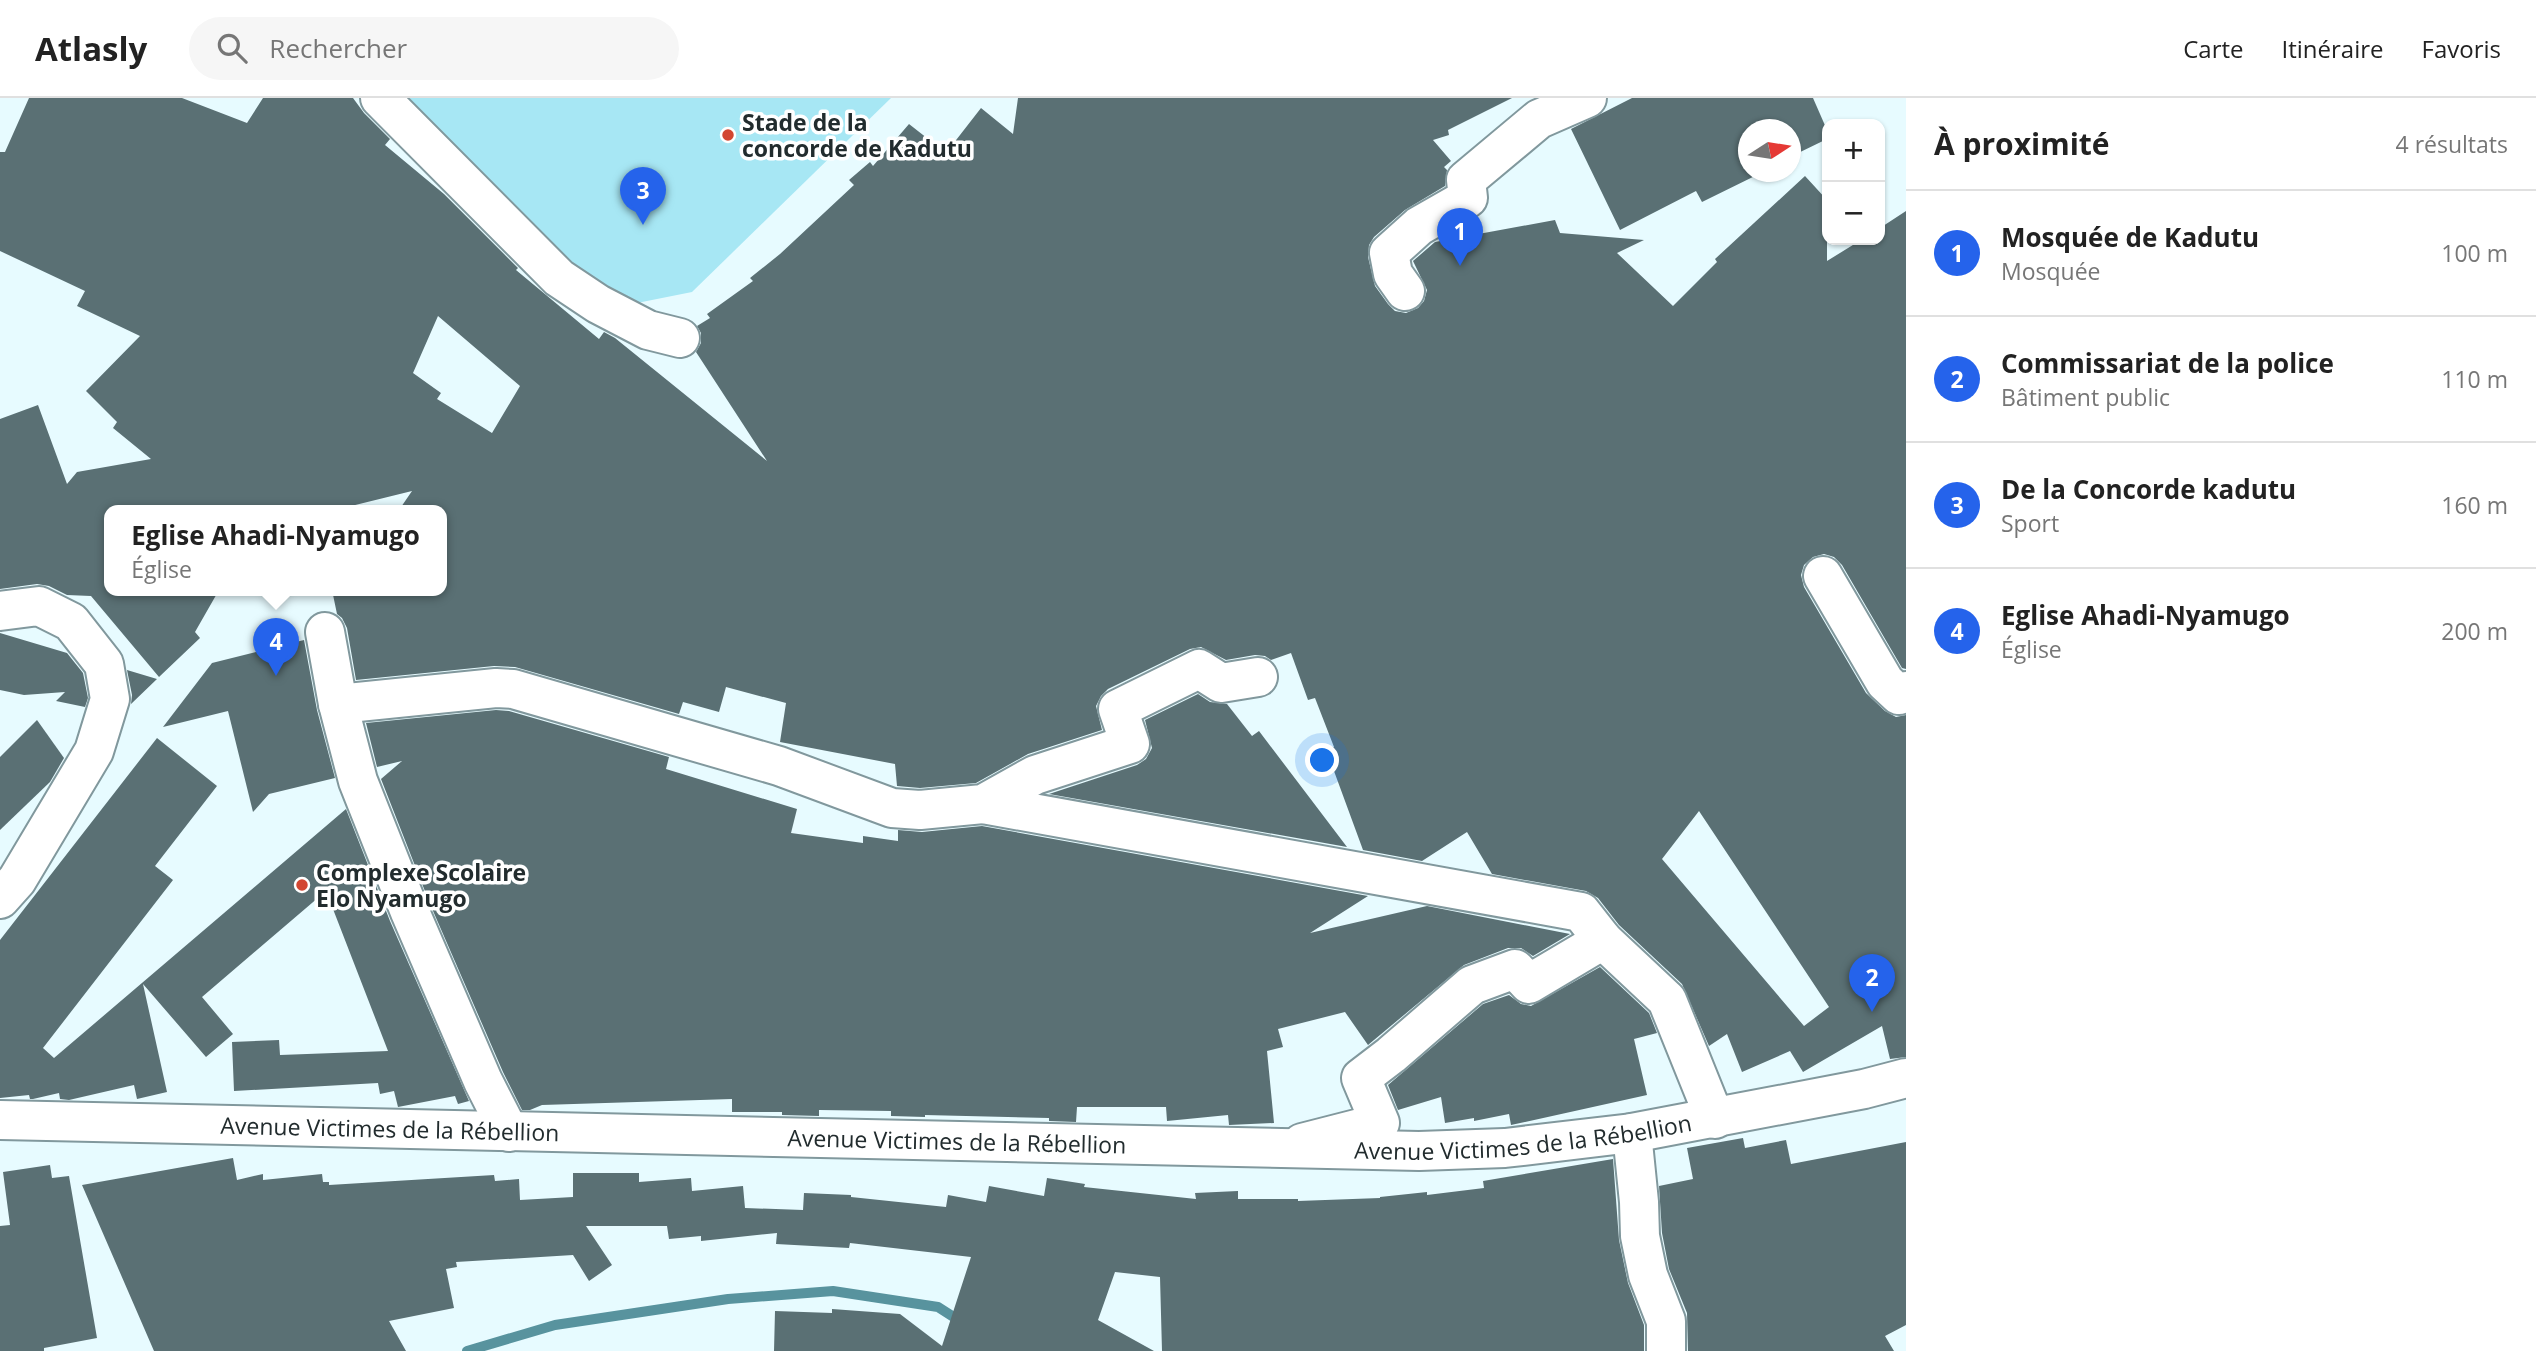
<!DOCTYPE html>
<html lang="fr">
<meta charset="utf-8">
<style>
:root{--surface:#fff;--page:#f6f6f6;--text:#222;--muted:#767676;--line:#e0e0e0;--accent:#2563eb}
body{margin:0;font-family:"Open Sans",sans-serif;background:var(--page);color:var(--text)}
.controls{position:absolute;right:21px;top:21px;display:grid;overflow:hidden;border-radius:14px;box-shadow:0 2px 5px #0004}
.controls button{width:63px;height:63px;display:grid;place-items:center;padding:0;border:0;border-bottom:2px solid var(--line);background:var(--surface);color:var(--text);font:35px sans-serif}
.compass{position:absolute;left:1738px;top:21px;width:63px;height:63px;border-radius:50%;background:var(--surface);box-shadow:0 2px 5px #0004;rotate:78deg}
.you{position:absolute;left:1323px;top:663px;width:24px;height:24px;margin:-18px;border:5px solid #fff;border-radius:50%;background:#1a73e8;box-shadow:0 0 0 10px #1a73e833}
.badge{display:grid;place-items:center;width:46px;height:46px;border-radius:50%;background:var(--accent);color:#fff;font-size:23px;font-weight:700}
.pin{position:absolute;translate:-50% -58px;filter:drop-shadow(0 2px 4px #0008)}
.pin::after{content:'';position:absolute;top:37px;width:24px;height:21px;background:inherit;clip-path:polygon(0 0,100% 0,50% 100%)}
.popup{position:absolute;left:104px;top:407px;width:343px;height:91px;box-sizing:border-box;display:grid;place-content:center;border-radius:14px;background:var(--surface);filter:drop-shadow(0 2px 5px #0005);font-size:23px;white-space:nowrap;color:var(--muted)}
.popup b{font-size:26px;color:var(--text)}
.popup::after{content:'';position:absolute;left:50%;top:100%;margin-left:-14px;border:14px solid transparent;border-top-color:var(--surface)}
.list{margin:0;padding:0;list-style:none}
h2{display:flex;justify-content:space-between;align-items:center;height:91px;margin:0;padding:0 28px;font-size:30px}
h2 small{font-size:23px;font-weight:400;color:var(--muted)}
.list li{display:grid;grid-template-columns:46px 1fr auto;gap:21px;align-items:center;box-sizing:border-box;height:126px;padding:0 28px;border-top:2px solid var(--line)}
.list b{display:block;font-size:26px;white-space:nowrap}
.list p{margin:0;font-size:23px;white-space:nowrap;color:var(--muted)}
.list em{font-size:23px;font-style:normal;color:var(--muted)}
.icon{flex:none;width:38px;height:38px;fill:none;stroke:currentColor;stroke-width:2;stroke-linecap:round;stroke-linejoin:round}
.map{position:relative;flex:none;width:1906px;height:1253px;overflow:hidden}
header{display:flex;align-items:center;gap:42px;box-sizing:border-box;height:98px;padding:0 35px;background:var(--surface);border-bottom:2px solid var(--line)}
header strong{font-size:33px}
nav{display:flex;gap:38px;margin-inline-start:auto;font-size:24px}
.search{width:490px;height:63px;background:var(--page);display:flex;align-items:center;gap:18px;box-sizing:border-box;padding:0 24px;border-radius:38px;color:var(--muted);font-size:26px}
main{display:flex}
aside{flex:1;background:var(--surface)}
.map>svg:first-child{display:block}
.green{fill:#a7e7f4}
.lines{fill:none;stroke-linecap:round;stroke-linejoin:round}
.stream{stroke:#58939e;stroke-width:10}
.building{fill:#5a7074;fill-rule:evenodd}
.minor-casing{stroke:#81989d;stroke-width:42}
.highway-casing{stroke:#81989d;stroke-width:42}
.minor{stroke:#fff;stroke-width:38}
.highway{stroke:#fff;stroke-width:38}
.poi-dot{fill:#d24631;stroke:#fff;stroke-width:2.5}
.labels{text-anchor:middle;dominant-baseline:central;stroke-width:7;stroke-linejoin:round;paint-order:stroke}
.poi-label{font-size:23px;font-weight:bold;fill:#222c2e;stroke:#fff;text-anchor:start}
.street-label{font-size:23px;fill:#222c2e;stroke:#fff}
</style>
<header>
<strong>Atlasly</strong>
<div class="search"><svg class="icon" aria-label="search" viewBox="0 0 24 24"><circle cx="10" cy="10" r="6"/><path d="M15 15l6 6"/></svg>Rechercher</div>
<nav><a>Carte</a><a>Itinéraire</a><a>Favoris</a></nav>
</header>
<main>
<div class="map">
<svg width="1906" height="1253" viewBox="0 0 1906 1253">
<rect width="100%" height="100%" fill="#e7fbff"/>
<path class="green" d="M 404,0 L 891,0 L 692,194 L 632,206 L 559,159 Z"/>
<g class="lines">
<path class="stream" d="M 467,1253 L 555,1227 L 728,1201 L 833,1193 L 938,1209 L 963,1225"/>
</g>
<g class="building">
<path d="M 29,0 L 182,0 L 247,25 L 263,0 L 353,0 L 364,15 L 390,41 L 385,47 L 444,96 L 518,170 L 516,172 L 599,241 L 604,234 L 615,240 L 767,363 L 696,254 L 701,245 L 701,235 L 697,228 L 710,220 L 707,216 L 753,183 L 750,180 L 780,156 L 854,87 L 849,82 L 870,64 L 873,68 L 909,26 L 946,55 L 981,10 L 1013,36 L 1018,0 L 1512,0 L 1448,32 L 1449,37 L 1433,42 L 1451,63 L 1444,69 L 1447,72 L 1445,88 L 1405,112 L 1374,139 L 1369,147 L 1368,159 L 1375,188 L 1388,206 L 1395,213 L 1406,215 L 1418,210 L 1424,203 L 1427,192 L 1413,163 L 1435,144 L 1555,122 L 1560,135 L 1644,142 L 1617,155 L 1673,208 L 1717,164 L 1715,161 L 1805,78 L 1827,102 L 1827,163 L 1861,142 L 1880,142 L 1880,130 L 1906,113 L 1906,571 L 1902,570 L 1842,467 L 1834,459 L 1824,456 L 1813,459 L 1804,467 L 1801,477 L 1804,489 L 1866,595 L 1885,613 L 1896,619 L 1906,617 L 1906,959 L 1890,961 L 1882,928 L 1803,974 L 1790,953 L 1742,974 L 1727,936 L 1709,948 L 1682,886 L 1619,827 L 1598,800 L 1586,793 L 1492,776 L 1467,734 L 1422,763 L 1363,752 L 1327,654 L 1334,649 L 1315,600 L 1308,602 L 1291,555 L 1271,562 L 1265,558 L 1255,557 L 1226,562 L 1201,549 L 1190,551 L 1108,591 L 1101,598 L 1096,608 L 1102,632 L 1028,656 L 976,685 L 920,690 L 897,688 L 895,666 L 780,644 L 786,605 L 726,589 L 719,614 L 683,604 L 679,616 L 515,569 L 494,568 L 356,582 L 347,530 L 342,520 L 337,516 L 332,492 L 442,492 L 442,412 L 399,412 L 412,393 L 335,412 L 110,412 L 110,492 L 219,492 L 195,534 L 200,540 L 159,579 L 91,498 L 67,497 L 49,488 L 37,486 L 0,491 L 0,321 L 38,307 L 67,386 L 77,374 L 151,361 L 113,330 L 117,324 L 86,293 L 140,238 L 77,208 L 85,193 L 0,153 L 0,54 L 5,54 ZM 438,218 L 520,288 L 492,335 L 437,301 L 441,295 L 413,275 ZM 1699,713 L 1829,909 L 1804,928 L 1662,761 Z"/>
<path d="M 1632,0 L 1813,0 L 1827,32 L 1827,41 L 1790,59 L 1790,32 L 1748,32 L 1748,74 L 1763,74 L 1702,104 L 1696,93 L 1620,132 L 1571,31 Z"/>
<path d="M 0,535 L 67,555 L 83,575 L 88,600 L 85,609 L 56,603 L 65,594 L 24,597 L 0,592 Z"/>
<path d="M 304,542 L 317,612 L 335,680 L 269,696 L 253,714 L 228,613 L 163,629 L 212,565 Z"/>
<path d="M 127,572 L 157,581 L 131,606 L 132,597 Z"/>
<path d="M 1198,596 L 1210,604 L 1227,606 L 1252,638 L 1259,633 L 1347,749 L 1049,696 L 1137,667 L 1146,661 L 1152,650 L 1145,622 Z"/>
<path d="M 496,612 L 509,613 L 669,659 L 666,671 L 797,711 L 791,735 L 863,745 L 863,738 L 898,743 L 898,732 L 922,734 L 982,728 L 1368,798 L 1310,835 L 1427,808 L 1570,836 L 1533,858 L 1521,850 L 1508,850 L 1464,867 L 1368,947 L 1345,914 L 1278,931 L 1283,949 L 1267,953 L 1274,1025 L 1229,1027 L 1228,1017 L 1167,1023 L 1166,1009 L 1077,1009 L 1076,1024 L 1049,1023 L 1049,1020 L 925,1017 L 925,1019 L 891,1018 L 891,1013 L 819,1012 L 819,1018 L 782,1017 L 782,1014 L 732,1014 L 732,1001 L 542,1007 L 530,1012 L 522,1012 L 503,974 L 430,806 L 381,681 L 402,663 L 377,669 L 366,625 Z"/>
<path d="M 37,622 L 64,660 L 50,684 L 0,732 L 0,659 Z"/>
<path d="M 157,640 L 217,688 L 155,768 L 173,782 L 43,950 L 54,960 L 346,711 L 390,823 L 469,1003 L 458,1006 L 455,998 L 398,1009 L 394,993 L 380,996 L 378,985 L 234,993 L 232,944 L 279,942 L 280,957 L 388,953 L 326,793 L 202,899 L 233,936 L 206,959 L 143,886 L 167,994 L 137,1001 L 134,987 L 69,1002 L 60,1001 L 59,995 L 33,1001 L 30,1001 L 29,997 L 0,1000 L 0,842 Z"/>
<path d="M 1600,869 L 1649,915 L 1657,935 L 1634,941 L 1647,997 L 1511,1027 L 1509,1016 L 1474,1023 L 1474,1020 L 1445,1025 L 1441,999 L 1398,1012 L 1388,987 L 1483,906 L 1509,897 L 1521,906 L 1531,908 Z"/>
<path d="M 1743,1040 L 1745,1050 L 1786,1042 L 1791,1066 L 1906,1044 L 1906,1227 L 1885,1238 L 1894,1253 L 1688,1253 L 1687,1215 L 1669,1171 L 1662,1135 L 1659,1088 L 1693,1081 L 1687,1050 Z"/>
<path d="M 233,1060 L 237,1082 L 263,1076 L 263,1082 L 322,1076 L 323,1084 L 329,1084 L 329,1087 L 494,1077 L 495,1083 L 519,1081 L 520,1102 L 573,1099 L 573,1075 L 639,1075 L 639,1084 L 691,1080 L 692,1093 L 743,1088 L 745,1110 L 803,1112 L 804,1095 L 851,1097 L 851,1099 L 946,1109 L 948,1097 L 986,1104 L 989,1088 L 1044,1098 L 1047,1080 L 1085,1086 L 1084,1089 L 1196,1101 L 1195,1095 L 1238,1093 L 1238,1101 L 1298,1101 L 1298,1103 L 1380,1100 L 1380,1099 L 1427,1094 L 1427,1097 L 1484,1090 L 1483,1083 L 1613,1061 L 1619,1142 L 1628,1185 L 1644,1227 L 1644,1253 L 1162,1253 L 1160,1179 L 1115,1174 L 1098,1222 L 1154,1253 L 774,1253 L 775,1213 L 832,1215 L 832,1211 L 900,1216 L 942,1248 L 971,1159 L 850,1145 L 849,1150 L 776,1146 L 777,1135 L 701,1143 L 701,1138 L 669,1141 L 667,1128 L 586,1128 L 612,1167 L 589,1183 L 573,1157 L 456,1164 L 457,1169 L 446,1171 L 454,1210 L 389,1223 L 406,1253 L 154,1253 L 82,1087 Z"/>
<path d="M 50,1067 L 52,1080 L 69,1078 L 97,1240 L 44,1250 L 44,1253 L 0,1253 L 0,1128 L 10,1127 L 3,1074 Z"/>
</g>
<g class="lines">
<defs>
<g id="minor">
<path d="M 380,0 L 559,180 L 598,206 L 648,232 L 680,240"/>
<path d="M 1405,193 L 1393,176 L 1389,155 L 1419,128 L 1468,100 L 1466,82 L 1539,21 L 1587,0"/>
<path d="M 1823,478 L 1885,584 L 1899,597 L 1906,593"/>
<path d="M 0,513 L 39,508 L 71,524 L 104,566 L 110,601 L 94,653 L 17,782 L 0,801"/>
<path d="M 325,534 L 338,606 L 358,683 L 410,814 L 483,983 L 509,1034"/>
<path d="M 338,606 L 496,590 L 513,591 L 779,668 L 892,710 L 920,712 L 983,706 L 1035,677 L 1130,646 L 1118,611 L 1199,571 L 1221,585 L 1258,579"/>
<path d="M 983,706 L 1581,814 L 1603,842 L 1667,902 L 1715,1021"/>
<path d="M 1632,1035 L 1639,1104 L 1640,1138 L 1648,1177 L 1666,1223 L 1666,1253"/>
<path d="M 1302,1045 L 1380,1025 L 1361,980 L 1391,957 L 1472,887 L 1515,871 L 1529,886 L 1603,842"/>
</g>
<g id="highway">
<path id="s1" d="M 0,1022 L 1419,1053 L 1505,1050 L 1632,1035 L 1864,991 L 1906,980"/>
</g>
</defs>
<use href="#minor" class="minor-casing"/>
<use href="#highway" class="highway-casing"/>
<use href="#minor" class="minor"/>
<use href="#highway" class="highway"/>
</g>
<g class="poi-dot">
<circle cx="728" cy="37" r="7"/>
<circle cx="302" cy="787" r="7"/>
</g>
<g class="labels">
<g class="poi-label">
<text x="742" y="24">Stade de la<tspan x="742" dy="26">concorde de Kadutu</tspan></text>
<text x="316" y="774">Complexe Scolaire<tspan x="316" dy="26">Elo Nyamugo</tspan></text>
</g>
<g class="street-label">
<text stroke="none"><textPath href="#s1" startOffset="390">Avenue Victimes de la Rébellion</textPath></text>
<text stroke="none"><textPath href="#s1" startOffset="1524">Avenue Victimes de la Rébellion</textPath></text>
<text stroke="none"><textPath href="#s1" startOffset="957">Avenue Victimes de la Rébellion</textPath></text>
</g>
</g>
</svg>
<div class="controls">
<button>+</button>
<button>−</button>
</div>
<svg class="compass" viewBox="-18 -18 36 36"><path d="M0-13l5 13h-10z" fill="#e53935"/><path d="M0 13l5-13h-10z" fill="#767676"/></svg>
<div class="you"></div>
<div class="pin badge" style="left:1460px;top:168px">1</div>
<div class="pin badge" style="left:1872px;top:914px">2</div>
<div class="pin badge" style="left:643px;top:127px">3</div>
<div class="pin badge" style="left:276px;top:578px">4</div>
<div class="popup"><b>Eglise Ahadi-Nyamugo</b>Église</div>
</div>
<aside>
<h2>À proximité<small>4 résultats</small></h2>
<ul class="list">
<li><span class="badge">1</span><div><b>Mosquée de Kadutu</b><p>Mosquée</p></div><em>100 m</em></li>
<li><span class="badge">2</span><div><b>Commissariat de la police</b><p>Bâtiment public</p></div><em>110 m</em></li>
<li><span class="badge">3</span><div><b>De la Concorde kadutu</b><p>Sport</p></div><em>160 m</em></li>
<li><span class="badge">4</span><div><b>Eglise Ahadi-Nyamugo</b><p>Église</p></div><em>200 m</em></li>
</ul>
</aside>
</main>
